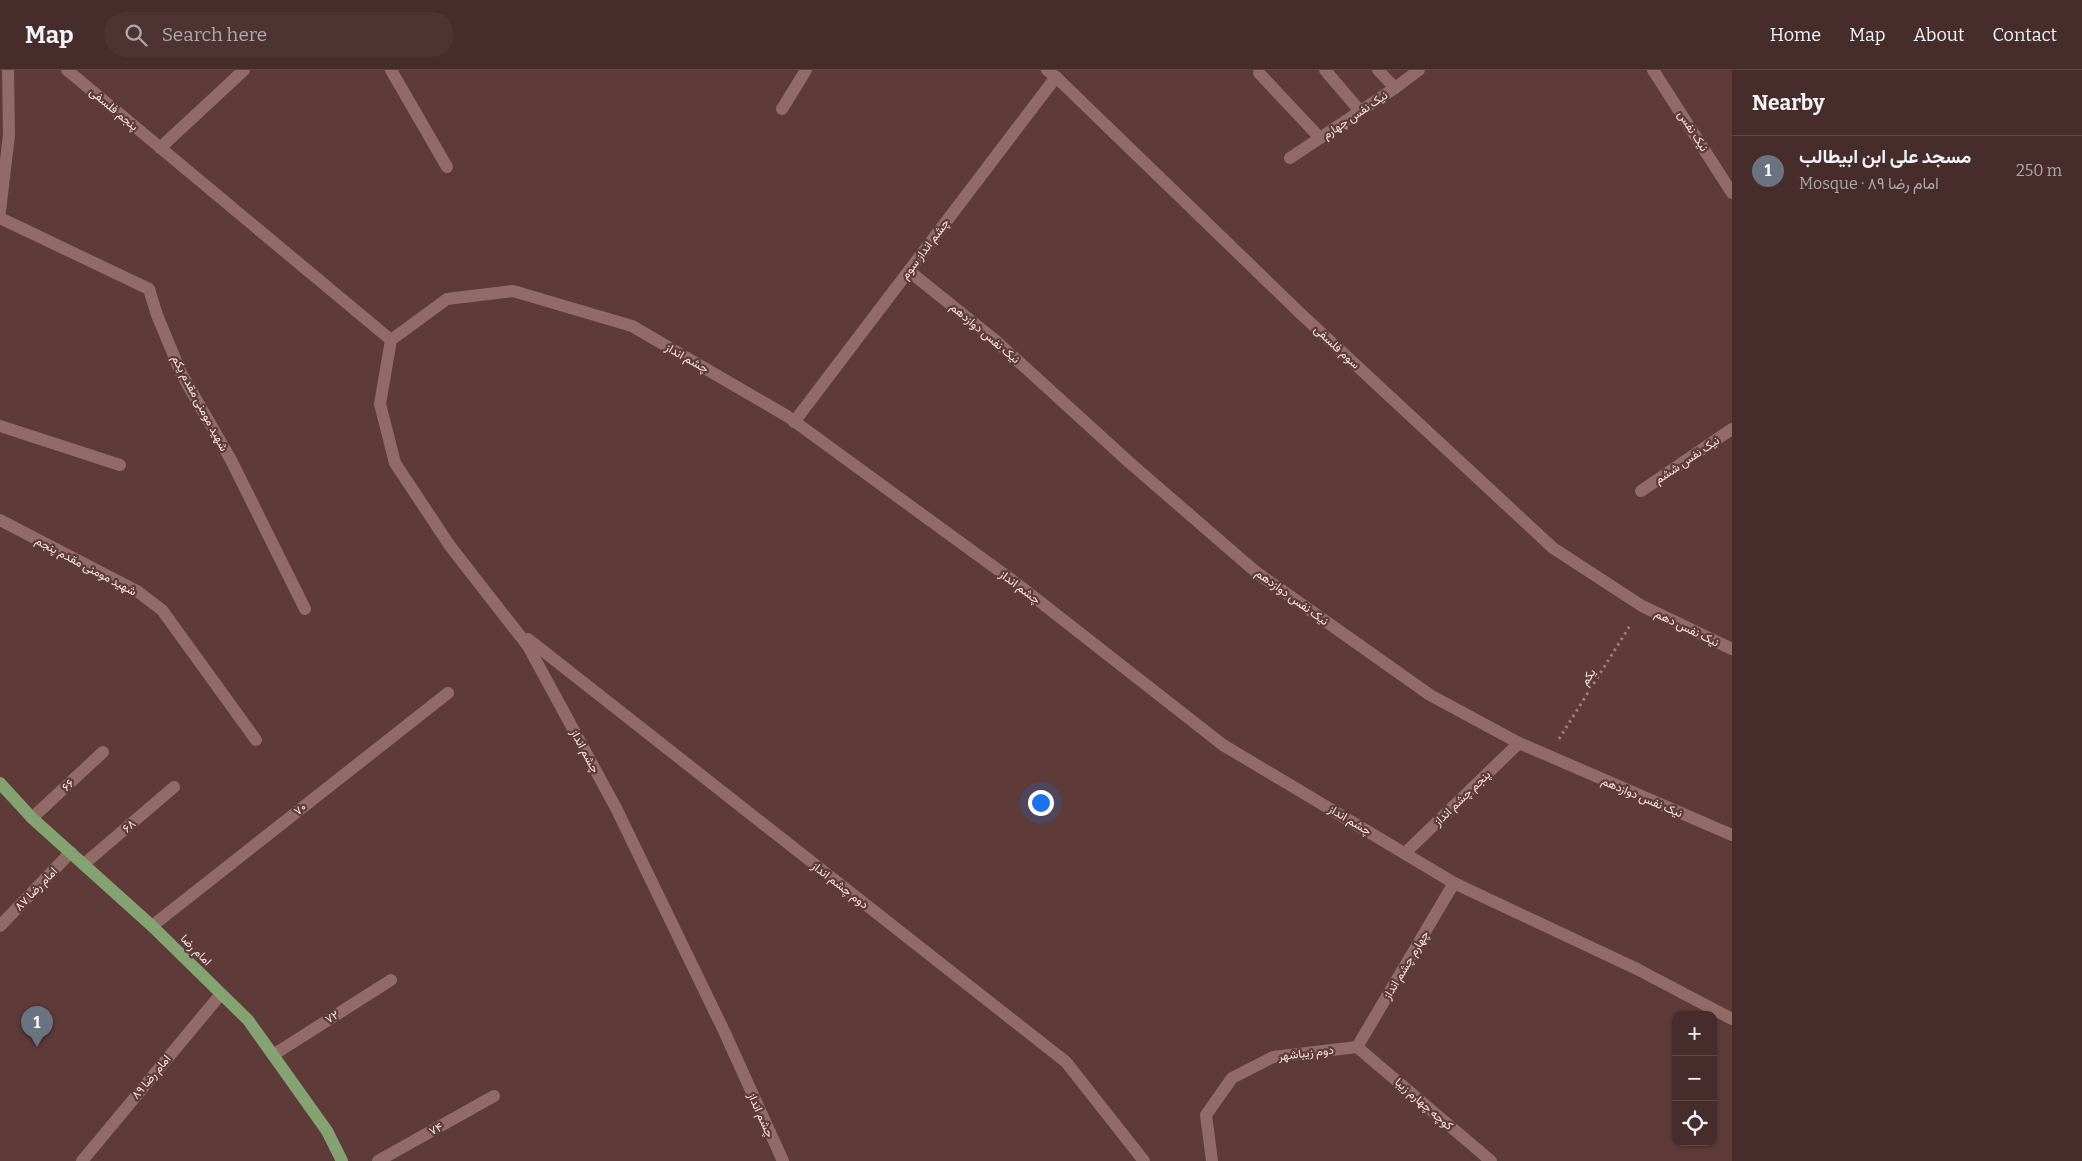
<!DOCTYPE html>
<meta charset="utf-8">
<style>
:root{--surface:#462c2b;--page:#4d3433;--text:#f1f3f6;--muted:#b0a7a9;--line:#5e4847;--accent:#bca0f2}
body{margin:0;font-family:Bitter,Vazirmatn,serif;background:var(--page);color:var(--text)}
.controls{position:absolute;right:15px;bottom:15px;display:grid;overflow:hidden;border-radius:10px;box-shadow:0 1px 4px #0004}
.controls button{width:45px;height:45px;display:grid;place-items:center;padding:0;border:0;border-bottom:1px solid var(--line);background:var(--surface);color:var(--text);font:25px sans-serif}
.you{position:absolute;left:1040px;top:732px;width:18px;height:18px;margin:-12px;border:4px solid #fff;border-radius:50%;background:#1a73e8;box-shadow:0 0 0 8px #1a73e833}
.badge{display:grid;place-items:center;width:32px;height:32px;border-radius:50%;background:var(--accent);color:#fff;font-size:16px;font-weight:700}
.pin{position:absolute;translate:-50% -41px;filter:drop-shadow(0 1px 2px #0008)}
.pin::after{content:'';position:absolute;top:26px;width:18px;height:15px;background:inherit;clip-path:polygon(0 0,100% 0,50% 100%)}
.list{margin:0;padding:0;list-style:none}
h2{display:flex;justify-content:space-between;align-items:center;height:65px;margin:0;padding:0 20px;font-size:21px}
h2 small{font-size:16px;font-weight:400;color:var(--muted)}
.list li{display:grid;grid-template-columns:32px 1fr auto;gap:15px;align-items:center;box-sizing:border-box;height:70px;padding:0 20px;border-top:1px solid var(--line)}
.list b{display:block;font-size:19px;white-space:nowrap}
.list p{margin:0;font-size:16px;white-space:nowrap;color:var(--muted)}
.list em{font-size:16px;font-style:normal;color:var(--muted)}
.icon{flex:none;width:28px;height:28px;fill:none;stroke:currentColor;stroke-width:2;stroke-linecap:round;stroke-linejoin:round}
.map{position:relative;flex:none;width:1732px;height:1091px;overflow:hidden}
header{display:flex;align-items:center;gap:30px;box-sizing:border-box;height:70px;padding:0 25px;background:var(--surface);border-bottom:1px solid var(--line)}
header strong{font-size:24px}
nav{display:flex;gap:28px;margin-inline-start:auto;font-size:18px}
.search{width:350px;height:45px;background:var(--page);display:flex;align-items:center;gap:12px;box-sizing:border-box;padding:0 18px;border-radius:28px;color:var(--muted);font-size:19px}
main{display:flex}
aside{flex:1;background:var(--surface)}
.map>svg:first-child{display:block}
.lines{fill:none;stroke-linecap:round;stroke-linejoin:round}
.path{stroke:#9c7d7b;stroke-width:3;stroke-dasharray:2.5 4;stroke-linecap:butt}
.minor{stroke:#926b68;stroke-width:12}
.major{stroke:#85a273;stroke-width:12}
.labels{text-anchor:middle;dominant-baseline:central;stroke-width:4.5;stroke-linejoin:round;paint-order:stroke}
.street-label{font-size:12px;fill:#f9e2e0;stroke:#5e3b39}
</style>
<header>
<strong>Map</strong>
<div class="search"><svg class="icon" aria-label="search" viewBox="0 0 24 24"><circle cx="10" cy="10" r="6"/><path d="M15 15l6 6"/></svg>Search here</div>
<nav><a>Home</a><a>Map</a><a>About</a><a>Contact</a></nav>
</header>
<main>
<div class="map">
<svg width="1732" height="1091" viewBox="0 0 1732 1091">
<rect width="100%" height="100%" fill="#5e3b39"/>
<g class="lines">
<path class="path" d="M 1559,669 L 1631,554"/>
<g class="minor">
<path d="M 67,0 L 391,270"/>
<path d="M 391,0 L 447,97"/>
<path d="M 1047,0 L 1056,7 L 1301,244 L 1553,478 L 1642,536 L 1732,579"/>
<path d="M 1325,0 L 1360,41"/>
<path d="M 1378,0 L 1395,18"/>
<path d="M 1653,0 L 1732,123"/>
<path d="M 1259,3 L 1320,68"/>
<path d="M 782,39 L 806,0"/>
<path d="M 160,78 L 244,0"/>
<path d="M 1290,88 L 1395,18 L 1419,0"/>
<path d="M 0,141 L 9,65 L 8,0"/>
<path d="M 0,148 L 149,219 L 157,245 L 181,303 L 231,390 L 305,539"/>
<path d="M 909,201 L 996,271 L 1130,393 L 1256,502 L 1430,625 L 1519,673 L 1732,765"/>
<path d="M 794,352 L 1056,7"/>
<path d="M 0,356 L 120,395"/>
<path d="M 1641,421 L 1732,359"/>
<path d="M 0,450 L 137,521 L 162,540 L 256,670"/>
<path d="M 528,569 L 1066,992 L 1144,1091"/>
<path d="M 32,748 L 103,682"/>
<path d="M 1405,783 L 1519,673"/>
<path d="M 84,794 L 174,717"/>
<path d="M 0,856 L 71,782"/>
<path d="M 152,856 L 448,623"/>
<path d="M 1357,977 L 1454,813"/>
<path d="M 1357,977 L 1491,1091"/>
<path d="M 273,985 L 391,910"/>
<path d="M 82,1091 L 221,924"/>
<path d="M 378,1091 L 494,1026"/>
<path d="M 783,1091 L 724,961 L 616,738 L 528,576 L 450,476 L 395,393 L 380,334 L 391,270 L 447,229 L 513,221 L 632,256 L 787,346 L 1016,513 L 1223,675 L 1454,813 L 1637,899 L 1732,949"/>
<path d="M 1212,1091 L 1206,1045 L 1232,1008 L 1273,987 L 1357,977"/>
</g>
<path class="major" d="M 0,713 L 32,748 L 152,856 L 248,950 L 327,1061 L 342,1091"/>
</g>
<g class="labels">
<g class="street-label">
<text transform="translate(114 39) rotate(40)">پنجم فلسفی</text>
<text transform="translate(1355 45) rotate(-34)">نیک نفس چهارم</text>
<text transform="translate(1693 61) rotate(57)">نیک نفس</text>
<text transform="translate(925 179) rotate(-53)">چشم انداز سوم</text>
<text transform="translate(985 263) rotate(40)">نیک نفس دوازدهم</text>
<text transform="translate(1337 277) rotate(43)">سوم فلسفی</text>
<text transform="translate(687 288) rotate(30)">چشم انداز</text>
<text transform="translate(200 333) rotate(62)">شهید مومنی مقدم یکم</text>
<text transform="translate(1687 390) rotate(-34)">نیک نفس ششم</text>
<text transform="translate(86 496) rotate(28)">شهید مومنی مقدم پنجم</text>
<text transform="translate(1020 517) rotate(37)">چشم انداز</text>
<text transform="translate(1292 527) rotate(36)">نیک نفس دوازدهم</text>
<text transform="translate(1687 558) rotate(26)">نیک نفس دهم</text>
<text transform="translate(1588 607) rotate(-58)">یکم</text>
<text transform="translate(585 681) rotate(62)">چشم انداز</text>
<text transform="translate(68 715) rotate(-43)">۶۶</text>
<text transform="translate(1642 727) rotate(23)">نیک نفس دوازدهم</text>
<text transform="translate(1462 728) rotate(-44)">پنجم چشم انداز</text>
<text transform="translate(300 739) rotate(-38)">۷۰</text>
<text transform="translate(1350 750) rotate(31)">چشم انداز</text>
<text transform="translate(129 756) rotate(-40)">۶۸</text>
<text transform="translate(840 815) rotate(38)">دوم چشم انداز</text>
<text transform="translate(36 819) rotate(-46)">امام رضا ۸۷</text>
<text transform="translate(196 880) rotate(45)">امام رضا</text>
<text transform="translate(1406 895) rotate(-59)">چهارم چشم انداز</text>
<text transform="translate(332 947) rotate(-33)">۷۲</text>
<text transform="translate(1306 983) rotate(-7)">دوم زیباشهر</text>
<text transform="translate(151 1007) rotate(-50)">امام رضا ۸۹</text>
<text transform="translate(1424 1034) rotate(41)">کوچه چهارم زیبا</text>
<text transform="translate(761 1045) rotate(66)">چشم انداز</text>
<text transform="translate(436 1059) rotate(-29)">۷۴</text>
</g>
</g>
</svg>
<div class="controls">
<button>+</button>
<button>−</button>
<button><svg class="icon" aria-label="locate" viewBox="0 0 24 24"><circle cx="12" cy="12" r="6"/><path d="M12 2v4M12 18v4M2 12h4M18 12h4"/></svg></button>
</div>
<div class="you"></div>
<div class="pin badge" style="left:37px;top:977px;background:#6b7280">1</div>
</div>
<aside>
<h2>Nearby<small></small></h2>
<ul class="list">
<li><span class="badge" style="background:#6b7280">1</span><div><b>مسجد علی ابن ابیطالب</b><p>Mosque · امام رضا ۸۹</p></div><em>250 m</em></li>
</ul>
</aside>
</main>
